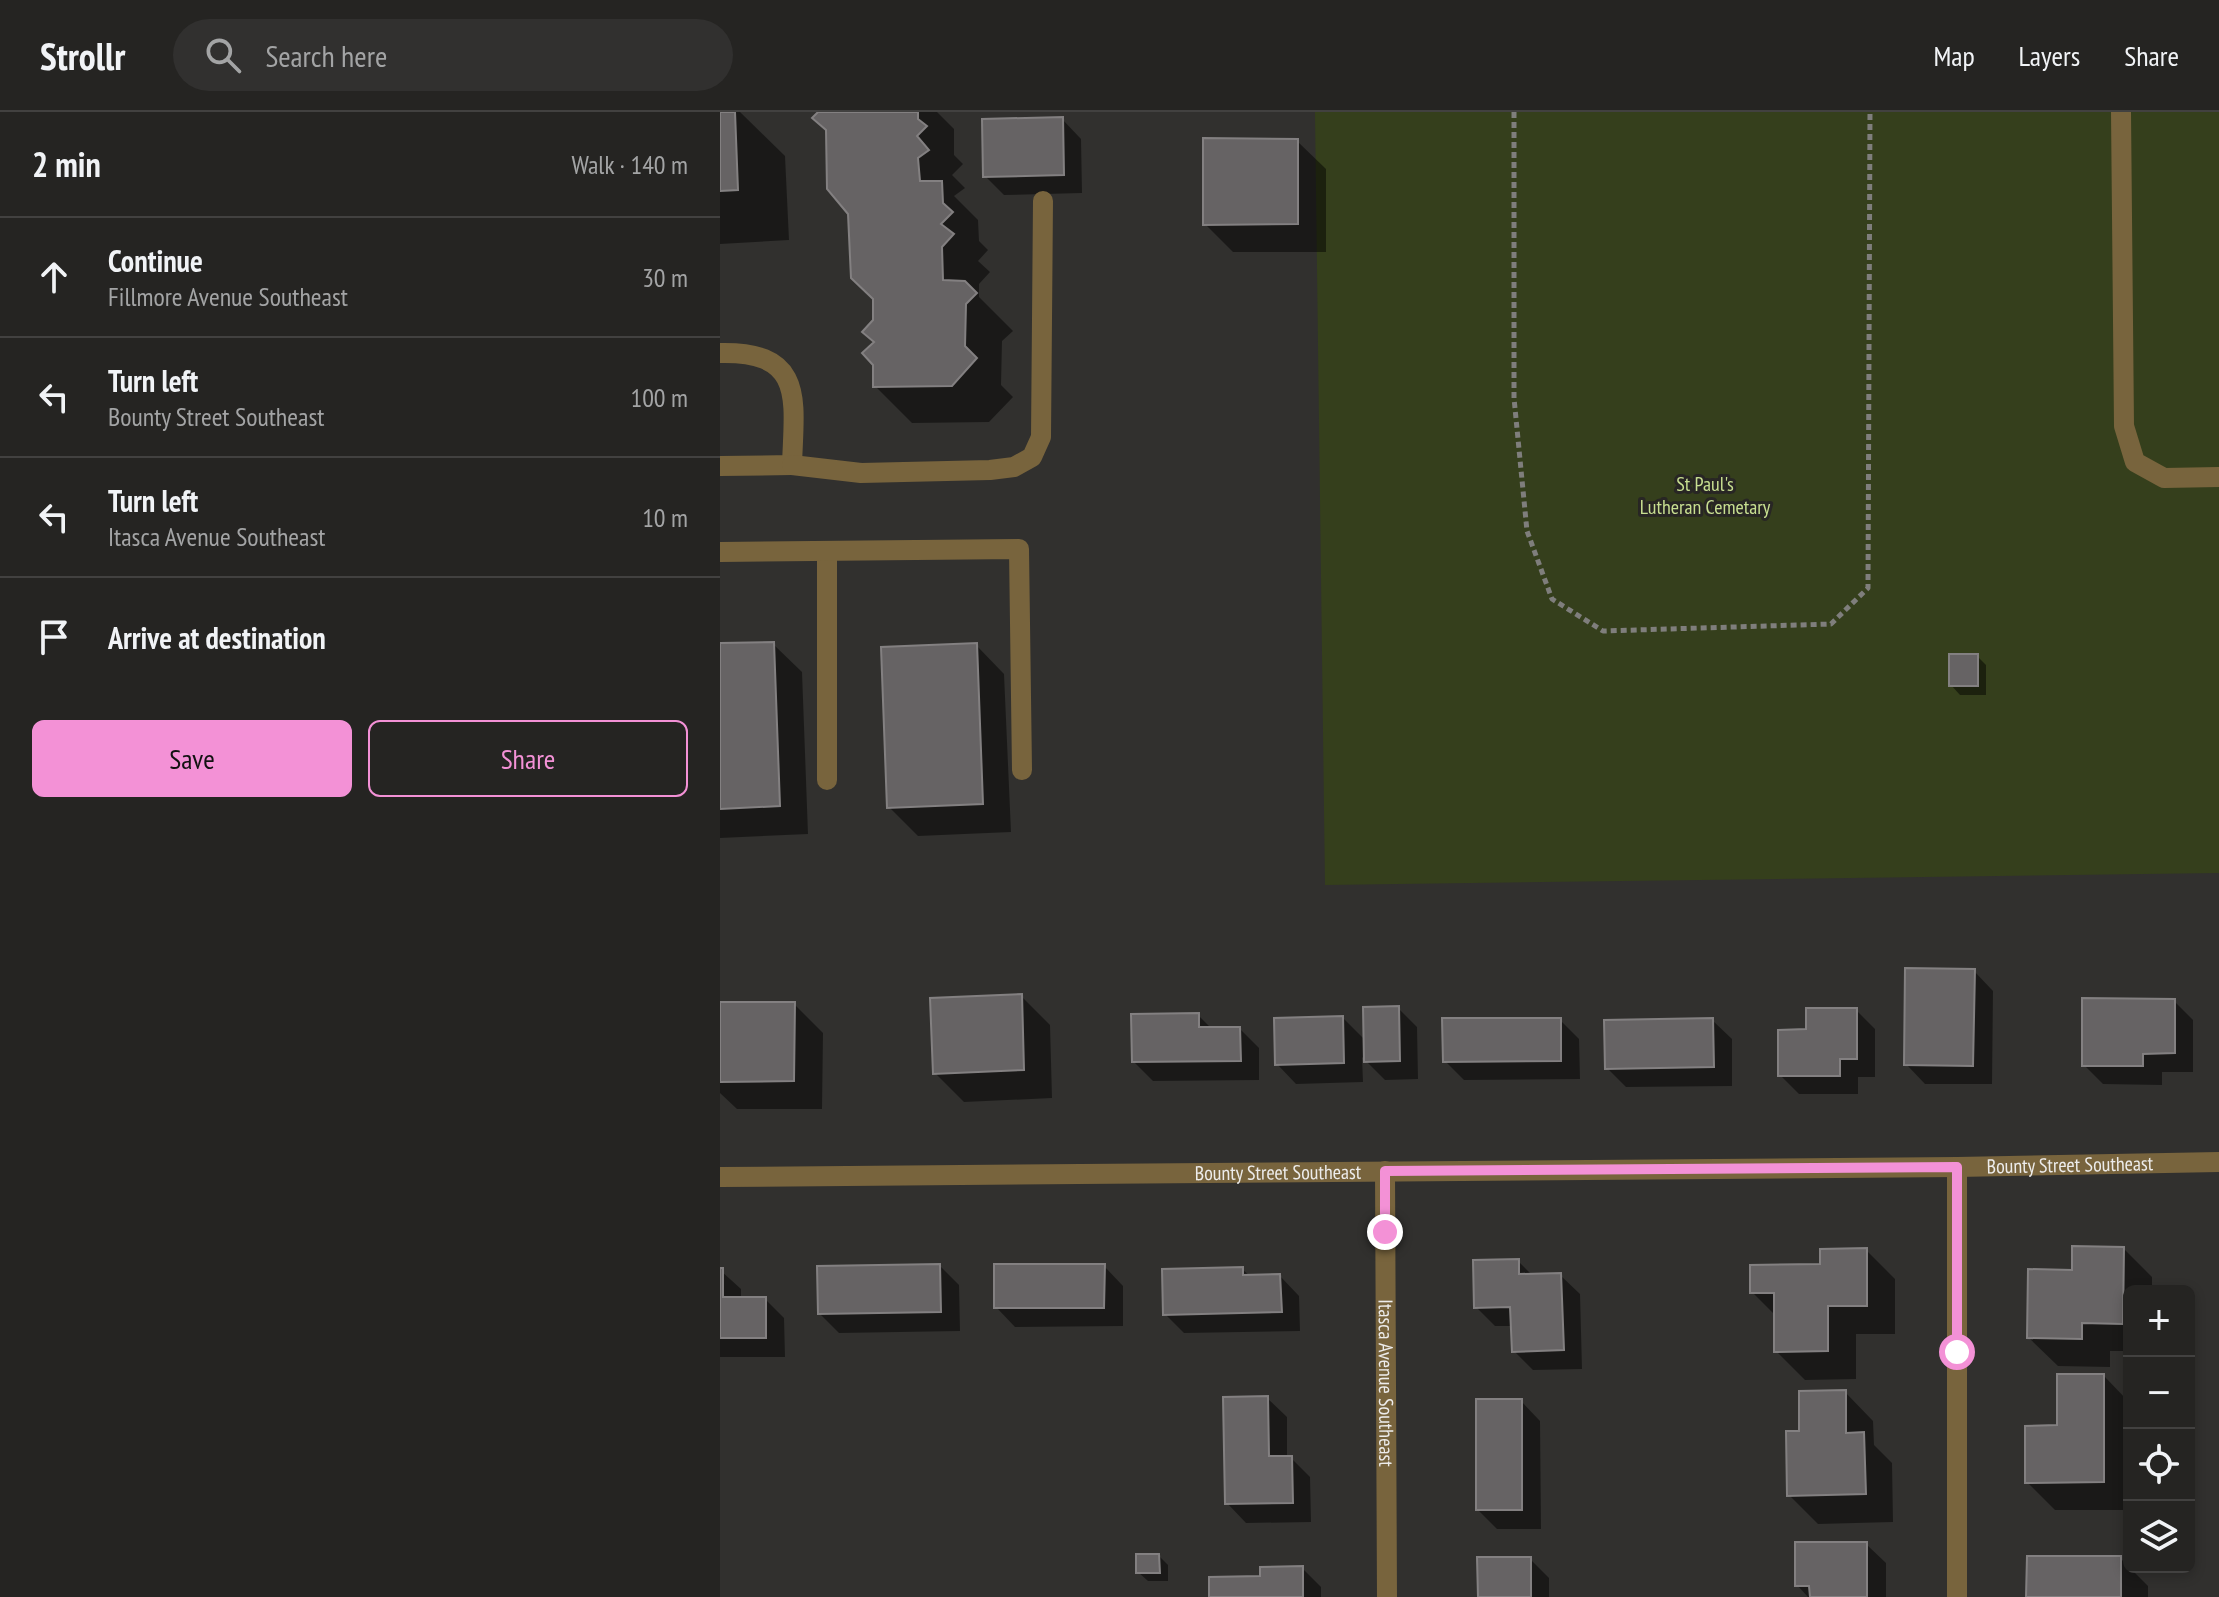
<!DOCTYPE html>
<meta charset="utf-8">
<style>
:root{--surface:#252422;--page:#31302f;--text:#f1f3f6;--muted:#a3a4a5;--line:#424140;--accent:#f391d6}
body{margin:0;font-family:"PT Sans Narrow",sans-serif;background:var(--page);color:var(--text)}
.controls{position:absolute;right:24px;bottom:24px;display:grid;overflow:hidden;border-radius:12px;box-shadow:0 4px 12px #0003}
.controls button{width:72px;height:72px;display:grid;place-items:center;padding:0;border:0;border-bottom:2px solid var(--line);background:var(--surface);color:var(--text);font:40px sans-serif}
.stop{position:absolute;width:24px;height:24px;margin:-18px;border:6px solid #f391d6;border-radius:50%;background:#fff}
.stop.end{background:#f391d6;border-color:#fff;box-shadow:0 2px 8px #0008}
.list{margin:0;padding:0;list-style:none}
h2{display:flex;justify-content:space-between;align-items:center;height:104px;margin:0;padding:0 32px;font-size:34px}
h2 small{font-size:26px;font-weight:400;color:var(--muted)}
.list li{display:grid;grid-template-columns:52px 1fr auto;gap:24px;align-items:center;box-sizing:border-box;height:120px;padding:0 32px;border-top:2px solid var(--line)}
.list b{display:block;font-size:30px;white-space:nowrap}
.list p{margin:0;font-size:26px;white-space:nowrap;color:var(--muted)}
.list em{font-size:26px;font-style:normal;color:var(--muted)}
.actions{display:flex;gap:16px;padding:24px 32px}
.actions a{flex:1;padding:18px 0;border:2px solid var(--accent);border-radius:12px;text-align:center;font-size:28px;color:var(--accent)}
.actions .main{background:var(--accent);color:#111}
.icon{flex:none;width:44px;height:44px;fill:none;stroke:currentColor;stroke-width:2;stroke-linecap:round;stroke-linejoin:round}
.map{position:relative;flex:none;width:1499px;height:1485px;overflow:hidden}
header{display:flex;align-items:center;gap:48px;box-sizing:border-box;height:112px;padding:0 40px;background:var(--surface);border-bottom:2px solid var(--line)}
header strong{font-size:38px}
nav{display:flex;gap:44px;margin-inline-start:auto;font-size:28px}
.search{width:560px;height:72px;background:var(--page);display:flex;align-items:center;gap:20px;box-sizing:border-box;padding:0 28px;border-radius:44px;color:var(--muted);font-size:30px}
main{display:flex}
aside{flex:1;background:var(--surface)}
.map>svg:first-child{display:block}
.green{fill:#353f1c}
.shadow{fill:#0007}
.building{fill:#666364;stroke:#838081;stroke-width:2}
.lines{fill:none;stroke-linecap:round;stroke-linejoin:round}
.path{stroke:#7f7e7c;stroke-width:5;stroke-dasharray:6 4;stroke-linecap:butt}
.minor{stroke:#78643d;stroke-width:20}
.route{stroke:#f391d6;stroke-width:10}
.labels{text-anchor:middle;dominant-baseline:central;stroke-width:6;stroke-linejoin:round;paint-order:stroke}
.park-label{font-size:20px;fill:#c8df91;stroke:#282624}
.street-label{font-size:20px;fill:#edeceb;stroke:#282624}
</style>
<header>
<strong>Strollr</strong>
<div class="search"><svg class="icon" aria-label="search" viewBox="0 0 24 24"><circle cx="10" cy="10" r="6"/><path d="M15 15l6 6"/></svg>Search here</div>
<nav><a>Map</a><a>Layers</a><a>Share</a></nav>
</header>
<main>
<aside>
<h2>2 min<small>Walk · 140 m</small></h2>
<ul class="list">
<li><svg class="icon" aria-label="ahead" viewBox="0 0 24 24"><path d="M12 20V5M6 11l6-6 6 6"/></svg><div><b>Continue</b><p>Fillmore Avenue Southeast</p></div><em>30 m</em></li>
<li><svg class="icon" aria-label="left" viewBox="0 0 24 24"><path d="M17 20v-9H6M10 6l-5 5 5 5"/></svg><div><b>Turn left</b><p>Bounty Street Southeast</p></div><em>100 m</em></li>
<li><svg class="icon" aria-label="left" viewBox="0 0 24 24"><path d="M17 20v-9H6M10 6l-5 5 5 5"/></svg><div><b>Turn left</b><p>Itasca Avenue Southeast</p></div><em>10 m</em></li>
<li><svg class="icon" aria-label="arrive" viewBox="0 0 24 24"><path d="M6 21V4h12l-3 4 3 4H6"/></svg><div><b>Arrive at destination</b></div></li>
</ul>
<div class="actions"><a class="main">Save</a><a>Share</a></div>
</aside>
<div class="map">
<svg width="1499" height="1485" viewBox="0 0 1499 1485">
<rect width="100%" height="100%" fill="#31302e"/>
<path class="green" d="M 595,0 L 1499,0 L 1499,761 L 605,773 Z"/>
<g class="shadow">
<path d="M 0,0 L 20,0 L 65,44 L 69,128 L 0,132 Z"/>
<path d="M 101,0 L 217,0 L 234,17 L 234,43 L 243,52 L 232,63 L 245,76 L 234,84 L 258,108 L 259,129 L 268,138 L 258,149 L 270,160 L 259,172 L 259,185 L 293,219 L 282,229 L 281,273 L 293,285 L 269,310 L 192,311 L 155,274 L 155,188 Z"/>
<path d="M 342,7 L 361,27 L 362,81 L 284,83 L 265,64 Z"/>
<path d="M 577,29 L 606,57 L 606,140 L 513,140 L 485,112 Z"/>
<path d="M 53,532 L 82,560 L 88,722 L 0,726 L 0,533 Z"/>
<path d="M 256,533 L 284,562 L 291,720 L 198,724 L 169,695 Z"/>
<path d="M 1257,544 L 1266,553 L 1266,583 L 1240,583 L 1231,573 Z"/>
<path d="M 1254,859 L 1273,879 L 1272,972 L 1205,972 L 1186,952 Z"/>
<path d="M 301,884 L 330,913 L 332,986 L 244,990 L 215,961 Z"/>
<path d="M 1454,889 L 1473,908 L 1473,960 L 1442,960 L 1442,973 L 1383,972 L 1364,953 Z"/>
<path d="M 0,892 L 74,892 L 103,921 L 102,997 L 17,997 L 0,981 Z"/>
<path d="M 678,896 L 697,915 L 698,967 L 665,968 L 642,945 L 643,970 L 576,972 L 557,952 L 623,906 L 646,929 Z"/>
<path d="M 1136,898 L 1155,917 L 1155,965 L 1138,965 L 1138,982 L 1079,982 L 1060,963 L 1088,919 Z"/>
<path d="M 478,903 L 492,917 L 520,917 L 539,936 L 539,968 L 433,969 L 414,950 Z"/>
<path d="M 840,908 L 859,927 L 860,967 L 744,968 L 725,949 Z"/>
<path d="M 992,908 L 1012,927 L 1012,974 L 906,975 L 887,956 Z"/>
<path d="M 1404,1137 L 1432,1165 L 1432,1179 L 1409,1179 L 1409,1239 L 1390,1239 L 1390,1255 L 1338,1254 L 1309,1226 L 1354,1160 Z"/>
<path d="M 1146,1138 L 1175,1167 L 1175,1222 L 1136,1222 L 1136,1267 L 1085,1268 L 1056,1239 L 1056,1204 L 1032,1180 Z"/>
<path d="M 798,1149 L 813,1164 L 840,1163 L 860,1182 L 862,1257 L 813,1258 L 794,1239 L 793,1214 L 775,1214 L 756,1195 Z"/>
<path d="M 220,1154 L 239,1173 L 240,1219 L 119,1221 L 100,1202 Z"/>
<path d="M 384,1154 L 403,1174 L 403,1214 L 295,1215 L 276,1195 Z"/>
<path d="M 522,1157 L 531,1165 L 560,1164 L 579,1184 L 580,1219 L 464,1221 L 445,1202 Z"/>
<path d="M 0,1158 L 21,1177 L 21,1187 L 45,1187 L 64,1206 L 65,1245 L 0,1245 Z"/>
<path d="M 1384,1264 L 1409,1290 L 1409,1398 L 1335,1398 L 1307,1370 L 1339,1315 Z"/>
<path d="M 1125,1280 L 1153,1309 L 1154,1333 L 1172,1351 L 1173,1410 L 1098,1412 L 1069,1383 Z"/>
<path d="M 547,1286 L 567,1305 L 567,1346 L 571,1346 L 590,1365 L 591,1410 L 526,1411 L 507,1391 Z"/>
<path d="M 801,1289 L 820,1309 L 821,1417 L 777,1417 L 758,1398 Z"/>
<path d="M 1146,1432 L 1166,1451 L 1166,1485 L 1088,1485 L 1077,1473 Z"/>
<path d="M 439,1444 L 448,1453 L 448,1469 L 428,1469 L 418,1460 Z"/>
<path d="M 1400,1446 L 1428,1474 L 1428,1485 L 1308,1485 Z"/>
<path d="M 810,1447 L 829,1466 L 829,1485 L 760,1485 Z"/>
<path d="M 582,1456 L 601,1475 L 601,1485 L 491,1485 L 542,1466 Z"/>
</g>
<g class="building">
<path d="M 0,0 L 15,0 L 18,78 L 0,79 Z"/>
<path d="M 98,0 L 198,0 L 198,7 L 207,14 L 197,24 L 209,38 L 198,46 L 200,69 L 222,69 L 223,91 L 233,100 L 221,112 L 234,122 L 222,135 L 223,168 L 245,169 L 257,181 L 246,192 L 245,234 L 257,246 L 232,274 L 153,275 L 153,253 L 142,241 L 154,230 L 142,220 L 153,208 L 153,187 L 131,166 L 128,102 L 107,77 L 106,18 L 92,6 Z"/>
<path d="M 343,5 L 344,63 L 263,65 L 262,7 Z"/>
<path d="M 483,26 L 578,27 L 578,112 L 483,113 Z"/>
<path d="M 54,530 L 60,694 L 0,697 L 0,531 Z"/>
<path d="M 257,531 L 263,692 L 167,696 L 161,535 Z"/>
<rect x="1229" y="542" width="29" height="32"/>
<path d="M 1185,856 L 1255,857 L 1253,954 L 1184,953 Z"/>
<path d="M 302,882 L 304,958 L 213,962 L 210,886 Z"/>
<path d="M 1362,886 L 1455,887 L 1455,941 L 1423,942 L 1423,954 L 1362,954 Z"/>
<path d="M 0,890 L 75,890 L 74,969 L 0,970 Z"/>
<path d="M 679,894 L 680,949 L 644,950 L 643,895 Z"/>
<path d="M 1086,896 L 1137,896 L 1137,947 L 1120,947 L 1120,964 L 1058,964 L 1058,918 L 1086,917 Z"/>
<path d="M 479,901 L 479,915 L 520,915 L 521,949 L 412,950 L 411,902 Z"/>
<path d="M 623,904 L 624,951 L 555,953 L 554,906 Z"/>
<path d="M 722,906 L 841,906 L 841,949 L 723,950 Z"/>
<path d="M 993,906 L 994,955 L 885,957 L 884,908 Z"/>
<path d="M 1352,1134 L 1404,1135 L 1403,1212 L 1362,1211 L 1362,1227 L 1307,1226 L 1308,1157 L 1352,1158 Z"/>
<path d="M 1147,1136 L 1147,1194 L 1108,1194 L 1108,1239 L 1054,1240 L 1054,1181 L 1030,1181 L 1030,1153 L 1100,1152 L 1100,1137 Z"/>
<path d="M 799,1147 L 799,1162 L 841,1161 L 844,1238 L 792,1240 L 790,1195 L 754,1196 L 753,1148 Z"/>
<path d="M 220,1152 L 221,1200 L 98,1202 L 97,1154 Z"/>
<path d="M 274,1152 L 385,1152 L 384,1196 L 274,1196 Z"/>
<path d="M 523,1155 L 523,1163 L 560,1162 L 562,1200 L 443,1203 L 442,1157 Z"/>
<path d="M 0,1156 L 3,1156 L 3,1185 L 46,1185 L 46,1226 L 0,1226 Z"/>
<path d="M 1337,1262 L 1384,1262 L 1384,1370 L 1305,1371 L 1305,1314 L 1337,1313 Z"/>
<path d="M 1126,1278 L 1126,1321 L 1144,1320 L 1146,1382 L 1067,1384 L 1066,1319 L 1079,1319 L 1079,1279 Z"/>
<path d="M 548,1284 L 549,1344 L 572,1344 L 573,1391 L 505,1392 L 503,1285 Z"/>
<rect x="756" y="1287" width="46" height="111"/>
<path d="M 1075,1430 L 1147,1430 L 1147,1485 L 1090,1485 L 1089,1474 L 1075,1474 Z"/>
<path d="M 416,1442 L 439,1442 L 440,1461 L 416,1461 Z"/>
<path d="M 1307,1444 L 1401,1444 L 1401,1485 L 1306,1485 Z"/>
<path d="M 757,1445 L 811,1445 L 811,1485 L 758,1485 Z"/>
<path d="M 583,1454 L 583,1485 L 489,1485 L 489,1465 L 540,1464 L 540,1455 Z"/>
</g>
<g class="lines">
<path class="path" d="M 794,0 L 794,286 L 807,419 L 832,487 L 883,519 L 1111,512 L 1148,476 L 1150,0"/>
<g class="minor">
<path d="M 1401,0 L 1404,314 L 1415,350 L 1444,366 L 1499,365"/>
<path d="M 0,241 C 86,239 74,289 72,353 L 0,354"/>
<path d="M 72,353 L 141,361 L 270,358 L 294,355 L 312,345 L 321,325 L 323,89"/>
<path d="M 107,439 L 107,668"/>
<path d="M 0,440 L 299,437 L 302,658"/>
<path id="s1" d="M 665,1059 L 667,1485"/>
<path id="s2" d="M 0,1065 L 1237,1055 L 1499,1050"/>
<path d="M 1237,1485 L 1237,1055"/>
</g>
</g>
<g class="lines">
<path class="route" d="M 665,1120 L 665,1059 L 1237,1055 L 1237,1240"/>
</g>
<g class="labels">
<g class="park-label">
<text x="985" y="372">St Paul's<tspan x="985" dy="23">Lutheran Cemetary</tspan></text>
</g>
<g class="street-label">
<text stroke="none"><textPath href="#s2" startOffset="1350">Bounty Street Southeast</textPath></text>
<text stroke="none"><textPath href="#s2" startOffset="558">Bounty Street Southeast</textPath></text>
<text stroke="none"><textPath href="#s1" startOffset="212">Itasca Avenue Southeast</textPath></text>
</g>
</g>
</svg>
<div class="controls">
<button>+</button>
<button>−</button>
<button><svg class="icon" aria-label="locate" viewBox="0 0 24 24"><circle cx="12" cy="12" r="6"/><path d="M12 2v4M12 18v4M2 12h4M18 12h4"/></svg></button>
<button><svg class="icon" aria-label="layers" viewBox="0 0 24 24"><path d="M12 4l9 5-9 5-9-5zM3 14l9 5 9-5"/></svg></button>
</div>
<div class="stop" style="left:1237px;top:1240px"></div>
<div class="stop end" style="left:665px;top:1120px"></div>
</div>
</main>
